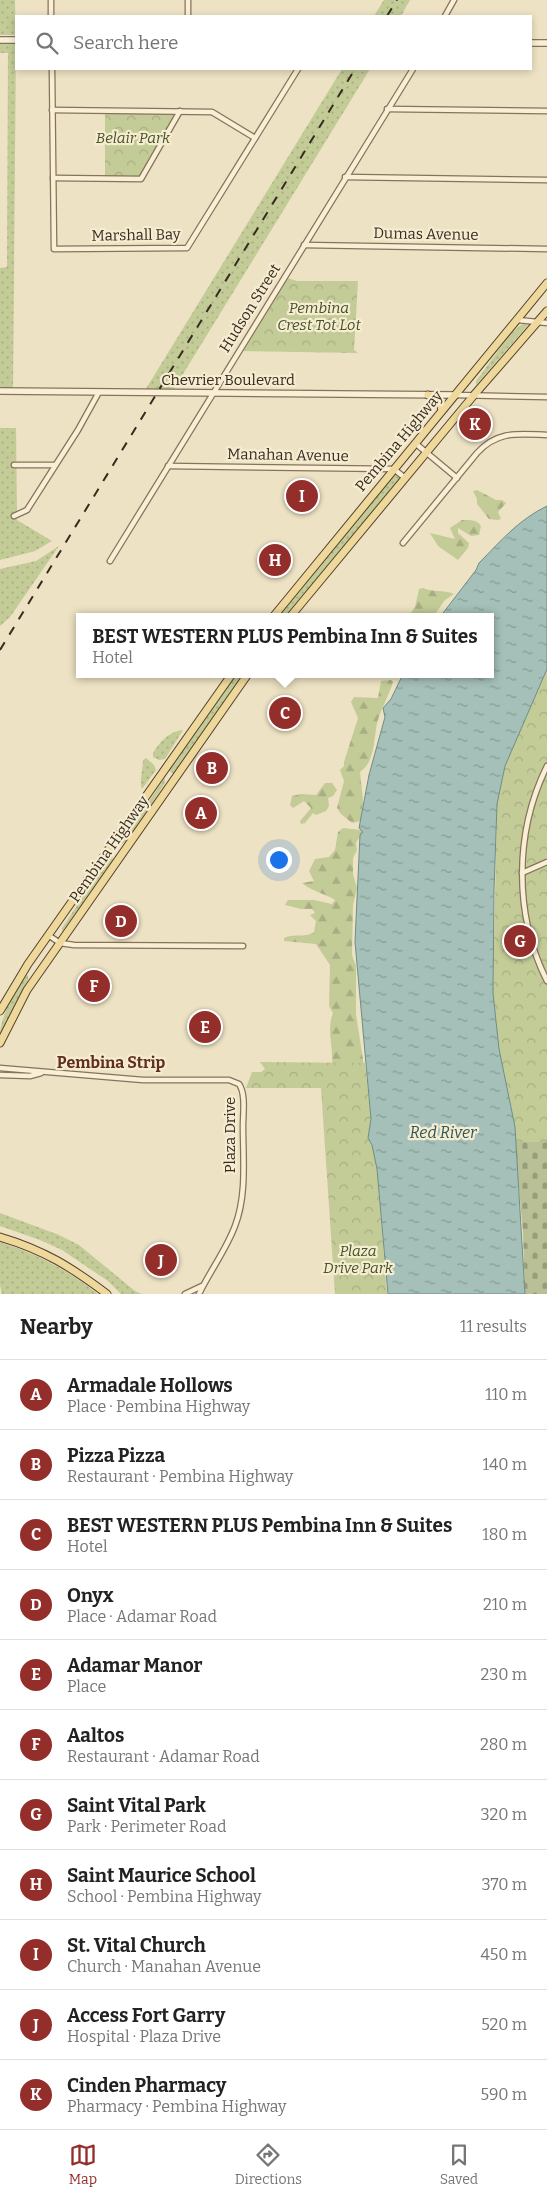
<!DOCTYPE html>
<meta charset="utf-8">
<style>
:root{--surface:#fff;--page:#f2f2f2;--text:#222;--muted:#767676;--line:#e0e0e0;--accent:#942e2b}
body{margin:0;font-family:Bitter,serif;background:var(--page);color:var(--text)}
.you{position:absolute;left:278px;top:859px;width:18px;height:18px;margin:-12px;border:4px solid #fff;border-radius:50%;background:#1a73e8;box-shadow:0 0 0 8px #1a73e833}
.badge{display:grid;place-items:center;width:32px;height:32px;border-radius:50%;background:var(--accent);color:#fff;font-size:16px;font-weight:700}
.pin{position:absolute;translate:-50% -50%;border:2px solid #fff;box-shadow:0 1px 5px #0006}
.popup{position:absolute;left:76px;top:613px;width:418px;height:65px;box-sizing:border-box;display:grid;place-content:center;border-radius:0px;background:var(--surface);filter:drop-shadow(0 1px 4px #0005);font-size:16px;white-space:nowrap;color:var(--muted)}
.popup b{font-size:19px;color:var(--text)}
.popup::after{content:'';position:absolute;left:50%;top:100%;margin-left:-10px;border:10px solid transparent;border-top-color:var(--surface)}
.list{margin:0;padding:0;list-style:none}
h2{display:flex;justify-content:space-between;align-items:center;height:65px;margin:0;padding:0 20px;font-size:21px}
h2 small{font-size:16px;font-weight:400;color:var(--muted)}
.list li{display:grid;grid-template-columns:32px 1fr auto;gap:15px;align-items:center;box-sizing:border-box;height:70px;padding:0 20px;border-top:1px solid var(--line)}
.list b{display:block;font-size:19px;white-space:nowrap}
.list p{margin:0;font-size:16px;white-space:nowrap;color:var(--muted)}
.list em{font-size:16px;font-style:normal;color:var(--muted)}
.icon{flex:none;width:28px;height:28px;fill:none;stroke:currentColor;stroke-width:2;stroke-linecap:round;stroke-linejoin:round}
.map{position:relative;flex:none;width:547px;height:1294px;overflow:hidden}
.search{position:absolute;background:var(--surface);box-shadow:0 2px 8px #0003;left:15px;right:15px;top:15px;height:55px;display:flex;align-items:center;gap:12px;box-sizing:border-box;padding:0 18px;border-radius:0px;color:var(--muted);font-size:19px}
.sheet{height:835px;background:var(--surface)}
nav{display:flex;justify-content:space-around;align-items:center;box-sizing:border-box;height:70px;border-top:1px solid var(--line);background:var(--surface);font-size:14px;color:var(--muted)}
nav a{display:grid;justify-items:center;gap:2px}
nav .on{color:var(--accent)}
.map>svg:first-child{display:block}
.grass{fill:url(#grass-dots)}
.forest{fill:url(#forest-firs)}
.cemetery{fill:url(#cemetery-stones)}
.park{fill:url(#park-crowns)}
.water{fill:url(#water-ripples);stroke:#6c8e86}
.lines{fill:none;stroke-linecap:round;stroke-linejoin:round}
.minor-casing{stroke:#87735a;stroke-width:7}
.tertiary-casing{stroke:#87735a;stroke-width:8}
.primary-casing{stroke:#54412e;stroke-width:9}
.minor{stroke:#f8efd6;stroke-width:4.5}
.tertiary{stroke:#f8efd6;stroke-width:5.5}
.primary{stroke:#efd89b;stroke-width:7}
.rail{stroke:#372b1e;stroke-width:2;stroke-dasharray:9 9;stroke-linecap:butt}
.labels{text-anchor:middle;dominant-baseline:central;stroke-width:4.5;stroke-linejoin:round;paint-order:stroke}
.park-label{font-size:15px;font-style:italic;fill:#465325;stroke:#f5ecd2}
.street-label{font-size:15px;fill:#372b1e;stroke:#f5ecd2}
.neighbourhood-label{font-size:16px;font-weight:bold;fill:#622f1e;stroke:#f5ecd2}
.water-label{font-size:16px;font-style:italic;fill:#2d5655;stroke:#f5ecd2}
</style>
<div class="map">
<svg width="547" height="1294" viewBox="0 0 547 1294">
<defs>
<pattern id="grass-dots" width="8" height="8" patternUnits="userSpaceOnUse" patternTransform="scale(1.25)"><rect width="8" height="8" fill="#c3cb97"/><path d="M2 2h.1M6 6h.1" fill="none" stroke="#a8ae82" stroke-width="1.8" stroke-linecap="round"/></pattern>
<pattern id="forest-firs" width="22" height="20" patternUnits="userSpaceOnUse" patternTransform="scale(1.25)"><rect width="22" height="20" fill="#c3cb97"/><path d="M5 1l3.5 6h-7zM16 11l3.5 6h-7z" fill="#a8ae82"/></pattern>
<pattern id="cemetery-stones" width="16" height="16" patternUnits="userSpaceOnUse" patternTransform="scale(1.25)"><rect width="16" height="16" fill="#b9c096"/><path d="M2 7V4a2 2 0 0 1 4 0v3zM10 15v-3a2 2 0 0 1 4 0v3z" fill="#979c7a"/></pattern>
<pattern id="park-crowns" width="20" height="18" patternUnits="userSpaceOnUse" patternTransform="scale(1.25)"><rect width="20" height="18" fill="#c3cb97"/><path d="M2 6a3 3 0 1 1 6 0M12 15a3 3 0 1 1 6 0" fill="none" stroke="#a8ae82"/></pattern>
<pattern id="water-ripples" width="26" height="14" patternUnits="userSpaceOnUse" patternTransform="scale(1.25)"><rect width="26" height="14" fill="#a5c0b9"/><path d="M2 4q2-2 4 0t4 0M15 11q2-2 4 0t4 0" fill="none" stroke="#879c96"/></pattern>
</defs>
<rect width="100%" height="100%" fill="#ede2c3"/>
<g class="grass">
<path d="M 0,0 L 15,0 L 16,35 L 0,35 Z"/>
<path d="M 384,0 L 410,0 L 401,16 L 374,16 Z"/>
<path d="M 0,40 L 16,40 L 13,391 L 0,391 L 0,268 L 7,267 L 8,53 L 0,53 Z"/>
<path d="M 342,69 L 370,69 L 172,392 L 144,392 Z"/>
<path d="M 523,324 L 528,325 L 476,385 L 476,381 C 486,369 512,328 523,324 Z"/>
<path d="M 0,428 L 16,428 L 17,520 L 52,541 L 35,551 L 0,560 Z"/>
<path d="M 393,469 L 405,478 L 290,617 L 273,617 Z"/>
<path d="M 59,546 L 10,617 L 0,626 L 0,569 L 36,561 Z"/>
<path d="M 232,674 L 248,674 L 177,776 L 165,768 Z"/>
<path d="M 183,730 L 165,759 L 159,760 L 153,757 L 153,753 C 159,742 170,731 183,730 Z"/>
<path d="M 146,758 L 154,765 L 156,770 L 142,789 C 139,783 143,769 143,760 Z"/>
<path d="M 165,778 L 165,783 L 132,834 L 126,841 L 122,844 L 123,838 Z"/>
<path d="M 112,856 L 113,860 L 110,865 L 62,932 L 62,928 L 104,865 Z"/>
<path d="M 28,975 L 28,980 L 0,1034 C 0,1021 16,980 28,975 Z"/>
<path d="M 0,1213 L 59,1235 L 79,1245 L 135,1291 L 142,1294 L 121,1294 L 108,1281 L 62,1250 L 40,1240 L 0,1226 Z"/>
<path d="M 0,1242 C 37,1254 68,1270 98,1294 L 2,1294 L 0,1285 Z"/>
</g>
<g class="forest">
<path d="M 477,490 L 496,500 L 502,500 L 506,503 L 498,512 L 501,519 L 498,520 L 489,519 L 477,504 L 477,499 L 473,491 Z"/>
<path d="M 462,520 C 469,520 477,519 481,526 L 479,535 L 471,536 L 458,528 L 458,533 L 469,543 L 468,548 L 458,560 L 438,546 L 430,533 L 455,539 L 450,528 Z"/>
<path d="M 423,588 C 433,593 443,589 454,594 L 445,600 L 433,617 L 408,617 L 415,607 L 419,589 Z"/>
<path d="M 391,680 L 393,682 C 390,693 384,703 380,714 C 372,732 378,760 360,772 L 363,800 L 361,821 L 352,823 L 341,814 L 337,808 L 344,781 L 340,770 L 344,766 L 344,762 L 358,718 L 351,702 L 354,697 L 378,698 L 381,681 Z"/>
<path d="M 325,783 L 332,783 L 337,790 L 333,796 L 328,798 L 329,806 L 326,811 L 316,815 L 313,813 L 305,823 L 301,824 L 300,821 L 311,808 L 304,801 L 293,808 L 290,805 L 292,796 L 301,794 L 316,795 Z"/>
<path d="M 343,828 L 361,830 L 362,833 L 356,843 L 357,850 L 353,858 L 353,874 L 357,888 L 353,905 L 352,955 L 356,966 L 356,1014 L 364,1066 L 332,1067 C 334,1047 326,1032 333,1013 L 329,1006 L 330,965 L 316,944 L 284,941 L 284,938 C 295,933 307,938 314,932 L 316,921 L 310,915 L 315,913 L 312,909 L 301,909 L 285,905 L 288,900 L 314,900 L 332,904 L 335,900 C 324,893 311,891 302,883 L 314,881 L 309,871 L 315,859 L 329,857 L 335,850 L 338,832 Z"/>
</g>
<path class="cemetery" d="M 515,1142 L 547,1142 L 547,1294 L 525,1294 L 523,1233 Z"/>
<g class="park">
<path d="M 105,111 L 180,111 L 141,179 L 105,179 Z"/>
<path d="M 284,277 L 297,281 L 358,281 L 354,350 L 358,353 L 238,351 Z"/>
<path d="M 547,669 L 547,1142 L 515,1142 L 515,1127 L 499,1049 L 493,993 L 497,804 L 505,766 Z"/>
<path d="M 260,1062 L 365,1063 L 371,1119 L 368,1138 L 372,1145 L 377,1169 L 387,1294 L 335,1294 L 321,1088 L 246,1088 L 252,1072 L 261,1072 L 265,1069 Z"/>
</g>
<path class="water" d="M 547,506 L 547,669 L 505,766 L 497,804 L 494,890 L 493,993 L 499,1049 L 515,1127 L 525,1294 L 388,1294 L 377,1169 L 372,1145 L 368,1138 L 371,1119 L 355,942 L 360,835 L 363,832 L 359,828 L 369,775 L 385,717 L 383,708 L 391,699 L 403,674 L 490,674 L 490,617 L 440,617 L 476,570 L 479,563 C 501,541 518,520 547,506 Z"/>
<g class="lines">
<defs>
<g id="minor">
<path d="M 51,0 L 51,16"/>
<path d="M 188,16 L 188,0"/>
<path d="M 445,16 L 454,0"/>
<path d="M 52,69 L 54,249 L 187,248 L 298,69"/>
<path d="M 387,109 L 547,111"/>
<path d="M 52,110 L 212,112 L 255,138"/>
<path d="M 345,177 L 547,180"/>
<path d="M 53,178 L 141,179 L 180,111"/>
<path d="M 304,245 L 547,249"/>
<path d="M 518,320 L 547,323"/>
<path d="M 456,395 L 547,397"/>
<path d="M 415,443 L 457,478"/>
<path d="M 14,465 L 55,465"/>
<path d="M 168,466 L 394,469 L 405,478"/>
<path d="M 14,516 L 27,510 L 78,430 L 99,392"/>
<path d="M 403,543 L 477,453 C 498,430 519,434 547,435"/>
<path d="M 110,561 L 413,69"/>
<path d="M 547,766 C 514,833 514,915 547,981"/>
<path d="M 522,873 L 547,862"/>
<path d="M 48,935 L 60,943 L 74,945 L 243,946"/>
<path d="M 0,1068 L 143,1080 L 229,1080 L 239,1084 C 246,1094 243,1114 243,1126 C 243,1158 247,1195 235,1226 C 226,1250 210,1271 199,1294"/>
<path d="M 0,1075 L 30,1076 L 41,1073"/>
<path d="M 185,1294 L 202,1286"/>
</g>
<g id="tertiary">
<path d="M 0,40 L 16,40"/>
<path d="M 531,43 L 547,43"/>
<path d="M 0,391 L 456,395"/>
</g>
<g id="primary">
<path d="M 428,395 L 439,400 L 442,410"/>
<path d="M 273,617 L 547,283"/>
<path d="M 290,617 L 474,395 L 547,311"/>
<path d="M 0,1011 L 28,964 L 232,674"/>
<path d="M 0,1043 L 27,990 L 248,674"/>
<path d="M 0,1237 C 44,1250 71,1267 107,1294"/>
</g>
</defs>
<use href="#minor" class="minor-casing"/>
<use href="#tertiary" class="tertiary-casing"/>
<use href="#primary" class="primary-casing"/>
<use href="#minor" class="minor"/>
<use href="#tertiary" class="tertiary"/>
<use href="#primary" class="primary"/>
<g class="rail">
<path d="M 387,16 L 397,0"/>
<path d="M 0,650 L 355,69"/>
</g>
</g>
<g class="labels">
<g class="park-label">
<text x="133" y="138">Belair Park</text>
<text x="319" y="308">Pembina<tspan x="319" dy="17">Crest Tot Lot</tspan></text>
<text x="358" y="1251">Plaza<tspan x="358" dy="17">Drive Park</tspan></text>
</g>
<g class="street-label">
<text transform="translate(426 234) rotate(1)">Dumas Avenue</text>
<text transform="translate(136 235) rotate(-1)">Marshall Bay</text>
<text transform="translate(250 308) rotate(-58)">Hudson Street</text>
<text x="228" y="380">Chevrier Boulevard</text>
<text transform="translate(399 441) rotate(-50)">Pembina Highway</text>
<text transform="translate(288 455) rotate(1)">Manahan Avenue</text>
<text transform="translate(109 849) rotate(-55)">Pembina Highway</text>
<text transform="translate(230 1135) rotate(-90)">Plaza Drive</text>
</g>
<g class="neighbourhood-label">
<text x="111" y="1062">Pembina Strip</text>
</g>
<g class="water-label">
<text x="443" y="1132">Red River</text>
</g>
</g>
</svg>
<div class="you"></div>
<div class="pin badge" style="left:201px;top:813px">A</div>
<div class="pin badge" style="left:212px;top:768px">B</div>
<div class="pin badge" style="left:285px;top:713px">C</div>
<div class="popup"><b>BEST WESTERN PLUS Pembina Inn &amp; Suites</b>Hotel</div>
<div class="pin badge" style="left:121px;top:921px">D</div>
<div class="pin badge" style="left:205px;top:1027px">E</div>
<div class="pin badge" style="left:94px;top:986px">F</div>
<div class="pin badge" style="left:520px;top:941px">G</div>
<div class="pin badge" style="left:275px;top:560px">H</div>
<div class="pin badge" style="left:302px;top:496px">I</div>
<div class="pin badge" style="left:161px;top:1260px">J</div>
<div class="pin badge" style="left:475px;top:424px">K</div>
<div class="search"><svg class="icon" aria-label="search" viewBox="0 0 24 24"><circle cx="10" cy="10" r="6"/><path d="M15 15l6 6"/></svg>Search here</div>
</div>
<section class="sheet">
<h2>Nearby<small>11 results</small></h2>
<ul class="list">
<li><span class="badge">A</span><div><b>Armadale Hollows</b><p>Place · Pembina Highway</p></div><em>110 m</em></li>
<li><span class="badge">B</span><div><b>Pizza Pizza</b><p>Restaurant · Pembina Highway</p></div><em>140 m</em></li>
<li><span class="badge">C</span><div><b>BEST WESTERN PLUS Pembina Inn &amp; Suites</b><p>Hotel</p></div><em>180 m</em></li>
<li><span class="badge">D</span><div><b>Onyx</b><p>Place · Adamar Road</p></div><em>210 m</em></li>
<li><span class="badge">E</span><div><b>Adamar Manor</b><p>Place</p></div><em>230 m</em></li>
<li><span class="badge">F</span><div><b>Aaltos</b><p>Restaurant · Adamar Road</p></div><em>280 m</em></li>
<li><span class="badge">G</span><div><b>Saint Vital Park</b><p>Park · Perimeter Road</p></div><em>320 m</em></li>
<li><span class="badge">H</span><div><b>Saint Maurice School</b><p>School · Pembina Highway</p></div><em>370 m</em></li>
<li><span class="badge">I</span><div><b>St. Vital Church</b><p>Church · Manahan Avenue</p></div><em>450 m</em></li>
<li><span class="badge">J</span><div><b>Access Fort Garry</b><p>Hospital · Plaza Drive</p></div><em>520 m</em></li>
<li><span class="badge">K</span><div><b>Cinden Pharmacy</b><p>Pharmacy · Pembina Highway</p></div><em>590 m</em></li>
</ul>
</section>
<nav>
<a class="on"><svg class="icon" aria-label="map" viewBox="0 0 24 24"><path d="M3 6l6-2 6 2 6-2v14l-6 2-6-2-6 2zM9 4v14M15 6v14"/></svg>Map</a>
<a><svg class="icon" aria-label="directions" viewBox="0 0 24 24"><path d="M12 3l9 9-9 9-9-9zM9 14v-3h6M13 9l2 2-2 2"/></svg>Directions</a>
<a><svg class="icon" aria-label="saved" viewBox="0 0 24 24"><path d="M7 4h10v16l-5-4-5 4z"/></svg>Saved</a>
</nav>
